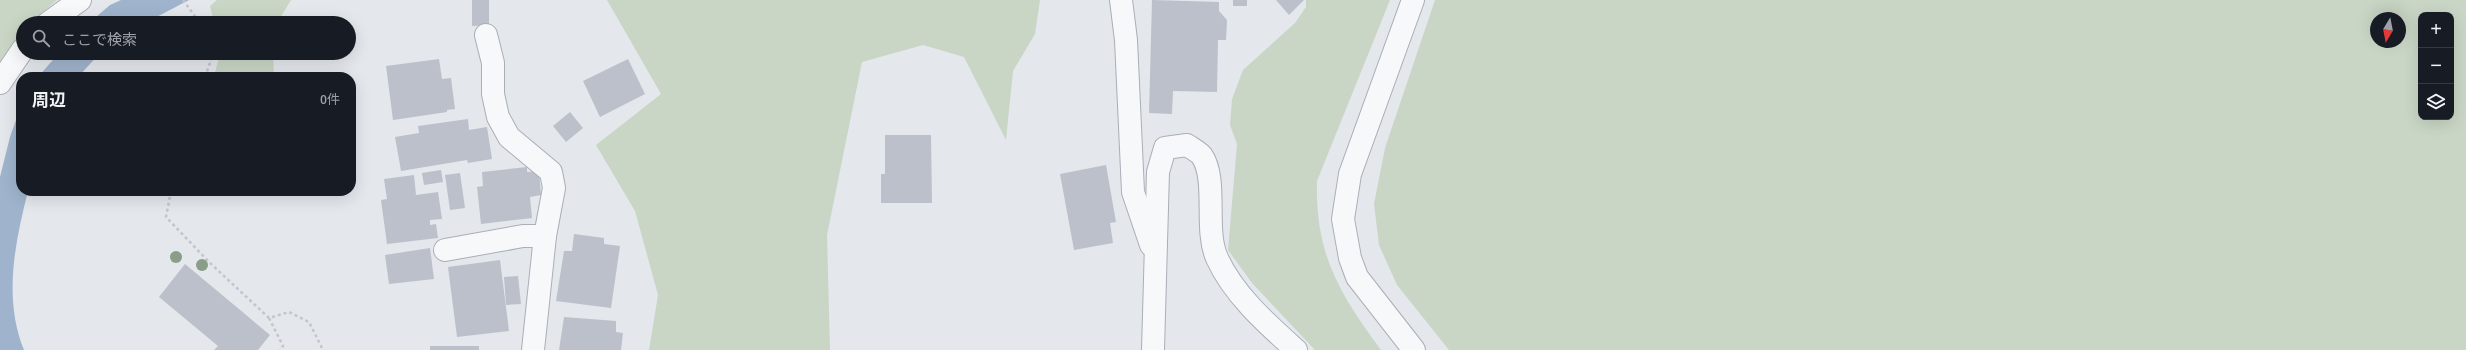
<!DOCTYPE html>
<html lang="ja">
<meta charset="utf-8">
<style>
:root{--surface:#171b24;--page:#242831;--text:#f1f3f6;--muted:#9ea1a6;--line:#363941}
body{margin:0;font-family:Signika,"Noto Sans JP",sans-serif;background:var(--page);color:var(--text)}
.controls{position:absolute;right:12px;top:12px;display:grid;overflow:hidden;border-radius:8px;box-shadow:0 4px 16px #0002}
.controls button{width:36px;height:36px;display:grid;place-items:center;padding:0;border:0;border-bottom:1px solid var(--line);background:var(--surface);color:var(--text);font:20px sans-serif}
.compass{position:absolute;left:2370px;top:12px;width:36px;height:36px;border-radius:50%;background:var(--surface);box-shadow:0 4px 16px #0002;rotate:190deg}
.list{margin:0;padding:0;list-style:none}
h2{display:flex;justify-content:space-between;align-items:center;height:52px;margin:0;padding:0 16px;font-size:17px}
h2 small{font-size:13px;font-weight:400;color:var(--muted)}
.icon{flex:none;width:22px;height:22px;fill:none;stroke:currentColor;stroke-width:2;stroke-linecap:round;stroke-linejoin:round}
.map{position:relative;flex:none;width:2466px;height:350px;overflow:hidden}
.search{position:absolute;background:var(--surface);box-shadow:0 4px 16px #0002;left:16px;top:16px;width:340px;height:44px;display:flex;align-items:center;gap:10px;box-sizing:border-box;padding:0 14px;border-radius:22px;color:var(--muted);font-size:15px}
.panel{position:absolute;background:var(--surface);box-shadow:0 4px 16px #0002;left:16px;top:72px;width:340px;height:124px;border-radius:16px}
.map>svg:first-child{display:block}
.green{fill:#c9d6c5;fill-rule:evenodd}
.water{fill:#9fb4cc}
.building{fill:#bbc0ca}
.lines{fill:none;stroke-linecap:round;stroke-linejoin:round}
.minor-casing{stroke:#a9aeb7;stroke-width:24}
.path{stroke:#c2c5cb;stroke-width:2.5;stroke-dasharray:3 3;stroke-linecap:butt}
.minor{stroke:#f7f8fa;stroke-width:22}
.tree{fill:#899d89}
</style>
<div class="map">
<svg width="2466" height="350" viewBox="0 0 2466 350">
<rect width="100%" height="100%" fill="#e4e7ec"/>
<g class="green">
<path d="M 0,0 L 57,0 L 30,23 L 23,23 L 23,29 L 0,62 Z"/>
<path d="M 217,0 L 291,0 L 277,23 L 214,23 L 210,6 Z"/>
<path d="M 607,0 L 1040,0 L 1035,34 L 1013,71 L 1006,140 L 964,57 L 923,45 L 862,62 L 827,235 L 830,350 L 649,350 L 658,295 L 635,211 L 596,145 L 661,94 Z"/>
<path d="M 1306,0 L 1390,0 L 1317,181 C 1315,254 1339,293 1381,350 L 1315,350 L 1252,283 L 1228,250 L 1237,144 L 1230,125 L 1232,99 L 1243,70 L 1295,23 L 1306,7 Z"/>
<path d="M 1435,0 L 2466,0 L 2466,350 L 1449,350 L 1397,285 L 1379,245 L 1374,204 L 1385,148 ZM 2421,15 L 2451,15 L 2451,117 L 2421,117 ZM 2376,18 L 2400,18 L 2400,42 L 2376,42 Z"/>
<path d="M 220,53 L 273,53 L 274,77 L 214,77 Z"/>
</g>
<g class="water">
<path d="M 121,0 L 189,0 L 145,23 L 89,23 L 110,5 Z"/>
<path d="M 59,53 L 100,53 L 78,77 L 38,77 Z"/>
<path d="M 21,106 L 21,191 L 28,191 C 15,243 3,298 24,350 L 0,350 L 0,177 L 10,137 Z"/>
</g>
<g class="building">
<path d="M 472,0 L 489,0 L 489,25 L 472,26 Z"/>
<path d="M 1152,0 L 1219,2 L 1219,11 L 1227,20 L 1226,40 L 1218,40 L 1217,92 L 1173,91 L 1172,114 L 1149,113 Z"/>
<rect x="1233" y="0" width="14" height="6"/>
<path d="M 1276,0 L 1304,0 L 1289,15 Z"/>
<path d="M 439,59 L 442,79 L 451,78 L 455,109 L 447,110 L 447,112 L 393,120 L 386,66 Z"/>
<path d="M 628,59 L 645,94 L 600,117 L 583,81 Z"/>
<path d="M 570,112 L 583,128 L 566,142 L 553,126 Z"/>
<path d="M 468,119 L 469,130 L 487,127 L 492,159 L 468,163 L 467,160 L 401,171 L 395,137 L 419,133 L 418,126 Z"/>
<path d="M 885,135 L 931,135 L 932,203 L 881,203 L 881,174 L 885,174 Z"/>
<path d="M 1106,165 L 1116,222 L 1110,223 L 1113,243 L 1074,250 L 1060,174 Z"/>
<path d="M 527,167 L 527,172 L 539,171 L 541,195 L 530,197 L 532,218 L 481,224 L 477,187 L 483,186 L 482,172 Z"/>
<path d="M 441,170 L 443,182 L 424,185 L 422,173 Z"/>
<path d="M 460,173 L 465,208 L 450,210 L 445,175 Z"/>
<path d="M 414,175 L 416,195 L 438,192 L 442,219 L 430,220 L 430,225 L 436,224 L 438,238 L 387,244 L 381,200 L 387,199 L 384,179 Z"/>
<path d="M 574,234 L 604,238 L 604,244 L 620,246 L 611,308 L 556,301 L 564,251 L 572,251 Z"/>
<path d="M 430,248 L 434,279 L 389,284 L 385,255 Z"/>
<path d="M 500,260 L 509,331 L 457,337 L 448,267 Z"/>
<path d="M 185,264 L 270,335 L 258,350 L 214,350 L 218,346 L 159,297 Z"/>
<path d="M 518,276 L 521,304 L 506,305 L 504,277 Z"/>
<path d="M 564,317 L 616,321 L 616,332 L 623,333 L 621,350 L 559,350 Z"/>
<rect x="430" y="346" width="49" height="4"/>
</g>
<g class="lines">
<defs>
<g id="minor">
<path d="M 1121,0 L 1126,40 L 1133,192 L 1151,245"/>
<path d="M 1413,0 L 1350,174 L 1343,219 L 1350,258 L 1357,277 L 1414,350"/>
<path d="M 48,23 L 80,0"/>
<path d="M 486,35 L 493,63 L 493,94 L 498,117 L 509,137 L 551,172 L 554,188 L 545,236 L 533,350"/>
<path d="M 0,83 L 23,49"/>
<path d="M 445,250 L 523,236 L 545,236"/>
<path d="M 1153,350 L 1158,172 L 1165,148 L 1187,145 C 1191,148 1199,152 1202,156 C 1218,180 1204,230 1217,258 C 1233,294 1267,324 1296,350"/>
</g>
</defs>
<use href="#minor" class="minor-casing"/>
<g class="path">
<path d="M 183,0 L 200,23"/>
<path d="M 205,77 L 211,60 L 209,53"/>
<path d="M 171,191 L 166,217 L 209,262 L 269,318 L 289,312 L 309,322 L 323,350"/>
<path d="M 269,318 L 283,346 L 280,350"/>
</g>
<use href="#minor" class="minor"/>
</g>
<g class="tree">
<circle cx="176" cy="257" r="6"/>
<circle cx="202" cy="265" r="6"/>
</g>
</svg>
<div class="controls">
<button>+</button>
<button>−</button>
<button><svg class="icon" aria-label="layers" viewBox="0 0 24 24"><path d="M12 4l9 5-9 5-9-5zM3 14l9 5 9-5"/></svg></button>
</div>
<svg class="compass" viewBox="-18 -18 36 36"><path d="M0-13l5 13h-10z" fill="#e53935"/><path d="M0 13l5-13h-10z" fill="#9ea1a6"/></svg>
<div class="search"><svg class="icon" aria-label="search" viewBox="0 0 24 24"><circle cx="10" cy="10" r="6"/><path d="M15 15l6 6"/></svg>ここで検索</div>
<section class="panel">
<h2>周辺<small>0件</small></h2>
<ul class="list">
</ul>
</section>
</div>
